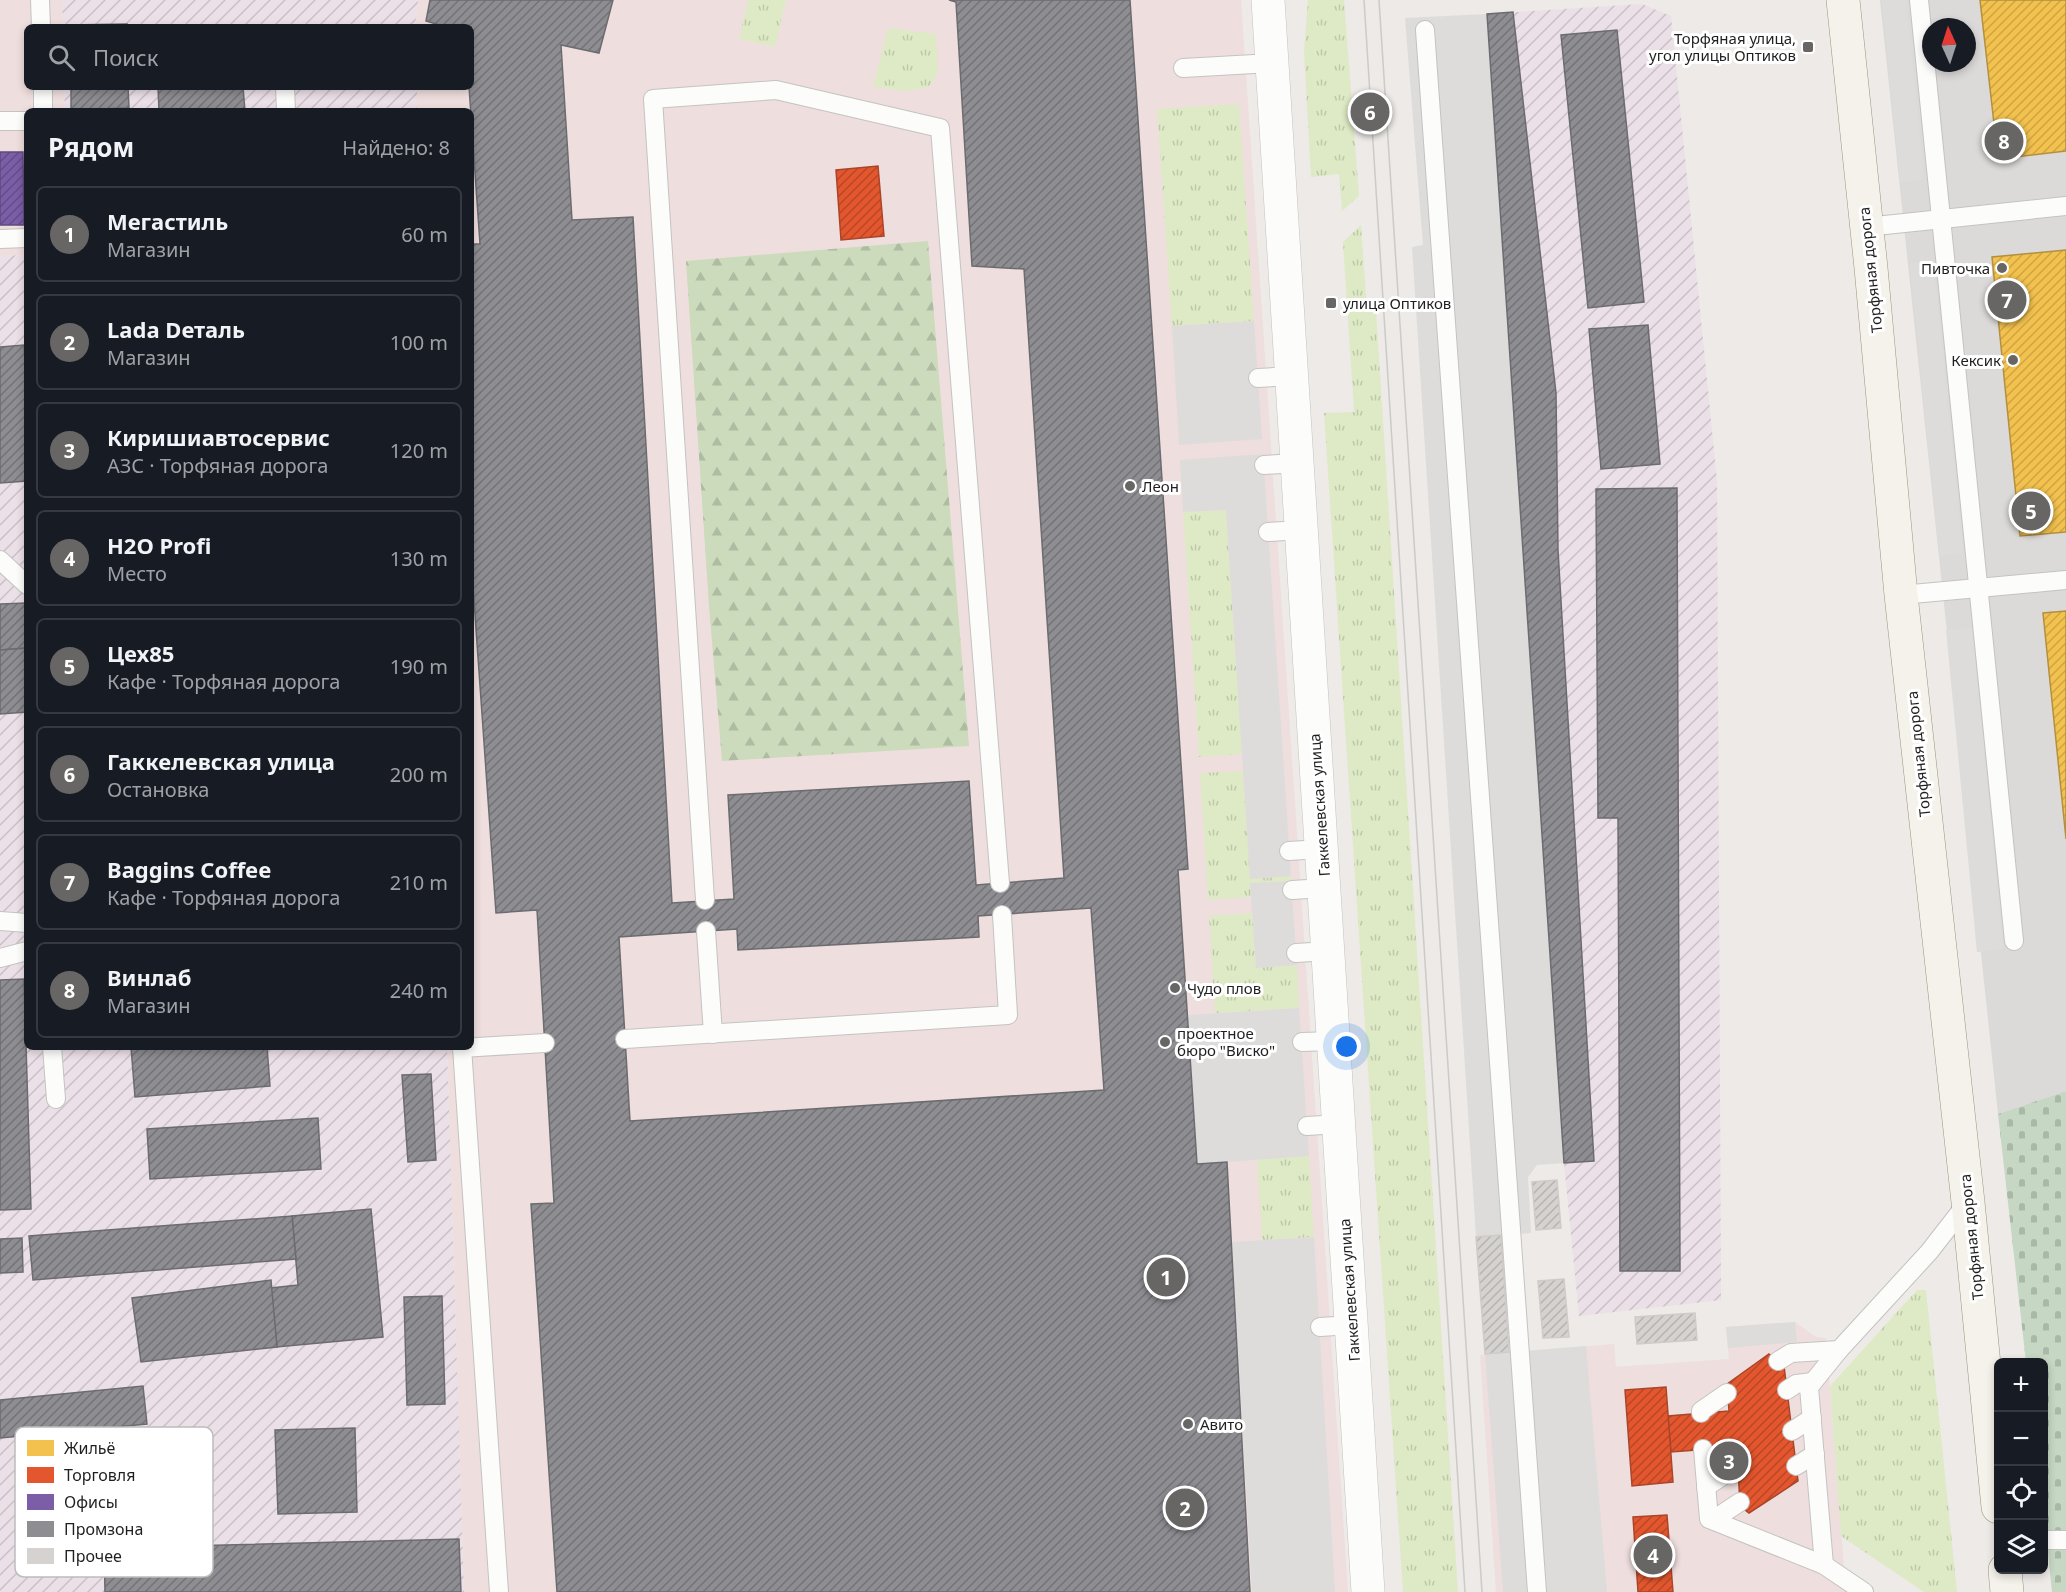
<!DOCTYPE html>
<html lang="ru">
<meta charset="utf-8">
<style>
:root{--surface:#171b24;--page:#20242c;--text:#f1f3f6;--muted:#9ea1a6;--line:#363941;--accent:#676665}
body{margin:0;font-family:"Noto Sans",sans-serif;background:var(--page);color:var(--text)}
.controls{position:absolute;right:18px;bottom:18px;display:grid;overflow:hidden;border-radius:9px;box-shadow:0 3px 9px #0003}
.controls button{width:54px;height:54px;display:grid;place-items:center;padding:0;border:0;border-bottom:2px solid var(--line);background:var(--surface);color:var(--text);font:30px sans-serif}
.compass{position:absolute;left:1922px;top:18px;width:54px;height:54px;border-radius:50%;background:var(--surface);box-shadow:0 3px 9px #0003;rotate:357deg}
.you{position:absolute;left:1347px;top:1047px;width:21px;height:21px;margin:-15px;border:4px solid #fff;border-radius:50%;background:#1a73e8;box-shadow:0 0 0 9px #1a73e833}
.badge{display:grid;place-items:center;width:39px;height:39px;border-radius:50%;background:var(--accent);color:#fff;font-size:20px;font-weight:700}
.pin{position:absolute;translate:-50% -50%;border:3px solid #fff;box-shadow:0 2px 6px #0006}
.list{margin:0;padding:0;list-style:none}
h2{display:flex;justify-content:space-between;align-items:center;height:78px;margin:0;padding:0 24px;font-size:26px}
h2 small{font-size:20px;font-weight:400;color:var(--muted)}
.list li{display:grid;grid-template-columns:39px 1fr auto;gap:18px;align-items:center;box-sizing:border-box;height:96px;margin:0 12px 12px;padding:0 12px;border:2px solid var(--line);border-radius:9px}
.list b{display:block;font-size:22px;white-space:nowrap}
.list p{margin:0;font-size:20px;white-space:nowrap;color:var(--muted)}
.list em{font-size:20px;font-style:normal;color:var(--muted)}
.icon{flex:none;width:33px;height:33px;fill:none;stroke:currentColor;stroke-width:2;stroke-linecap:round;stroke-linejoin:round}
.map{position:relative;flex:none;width:2066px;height:1592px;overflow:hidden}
.search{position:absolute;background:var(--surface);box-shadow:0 3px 9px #0003;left:24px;top:24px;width:450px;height:66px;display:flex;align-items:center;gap:15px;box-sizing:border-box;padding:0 21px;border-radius:9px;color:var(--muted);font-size:22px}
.panel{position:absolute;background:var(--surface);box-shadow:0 3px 9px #0003;left:24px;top:108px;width:450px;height:942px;border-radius:9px}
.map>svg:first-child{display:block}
.residential{fill:#dcdad9;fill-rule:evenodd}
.commercial{fill:#efdede}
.industrial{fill:url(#industrial-furrows)}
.grass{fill:url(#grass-tufts)}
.forest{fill:url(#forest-firs)}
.cemetery{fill:url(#cemetery-stones)}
.parking{fill:#dddcdb}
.homes{fill:url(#homes-hatch);stroke:#b39040;stroke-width:1.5}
.shops{fill:url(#shops-hatch);stroke:#a9462a;stroke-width:1.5}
.offices{fill:url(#offices-hatch);stroke:#5f4b7e;stroke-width:1.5}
.industry{fill:url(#industry-hatch);stroke:#6c6c70;stroke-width:1.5;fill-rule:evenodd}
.building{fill:url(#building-hatch);stroke:#d0cbc8;stroke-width:1.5}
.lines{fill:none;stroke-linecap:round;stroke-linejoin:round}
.service-casing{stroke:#c4c3c2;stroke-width:20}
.tertiary-casing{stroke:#c4c3c2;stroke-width:34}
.secondary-casing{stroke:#98967e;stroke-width:34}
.service{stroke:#fcfcfb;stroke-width:18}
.tertiary{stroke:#fcfcfb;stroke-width:33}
.secondary{stroke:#f4f2ea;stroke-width:33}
.tram{stroke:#cbcbca;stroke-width:1.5}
.poi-dot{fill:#676665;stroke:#fff;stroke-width:2}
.labels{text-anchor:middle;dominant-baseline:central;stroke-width:6;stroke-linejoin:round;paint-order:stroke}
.poi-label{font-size:15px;fill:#1f1f1f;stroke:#fff;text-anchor:start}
.street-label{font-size:15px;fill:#1f1f1f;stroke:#fff}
.key{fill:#fff;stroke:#bcbcbc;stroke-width:1.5}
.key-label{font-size:16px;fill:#1f1f1f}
</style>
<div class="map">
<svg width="2066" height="1592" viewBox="0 0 2066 1592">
<defs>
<pattern id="industrial-furrows" width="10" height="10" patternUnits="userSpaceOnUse" patternTransform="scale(1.5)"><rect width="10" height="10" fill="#ebe0e7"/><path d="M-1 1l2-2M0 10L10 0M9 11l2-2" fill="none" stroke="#c9c0c6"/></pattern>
<pattern id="grass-tufts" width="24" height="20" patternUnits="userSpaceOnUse" patternTransform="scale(1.5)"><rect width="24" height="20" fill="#deeac5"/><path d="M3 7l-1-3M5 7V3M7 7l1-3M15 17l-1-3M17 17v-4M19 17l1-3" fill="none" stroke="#bec8a9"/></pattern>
<pattern id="forest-firs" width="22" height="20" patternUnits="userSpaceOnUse" patternTransform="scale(1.5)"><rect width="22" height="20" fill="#cbdbbc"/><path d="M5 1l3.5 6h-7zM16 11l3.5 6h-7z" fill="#aebca1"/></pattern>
<pattern id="cemetery-stones" width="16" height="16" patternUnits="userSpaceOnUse" patternTransform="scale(1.5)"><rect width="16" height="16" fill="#c6d7c4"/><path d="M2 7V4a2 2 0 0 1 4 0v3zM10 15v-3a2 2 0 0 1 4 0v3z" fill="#aab8a8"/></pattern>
<pattern id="homes-hatch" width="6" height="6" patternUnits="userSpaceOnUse" patternTransform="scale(1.5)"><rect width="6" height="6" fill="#f2c14e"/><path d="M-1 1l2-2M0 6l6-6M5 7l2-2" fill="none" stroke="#cfa544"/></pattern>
<pattern id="shops-hatch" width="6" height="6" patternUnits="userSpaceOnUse" patternTransform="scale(1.5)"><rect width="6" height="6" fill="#e4572e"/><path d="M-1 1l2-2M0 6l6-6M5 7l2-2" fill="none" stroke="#b84727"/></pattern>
<pattern id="offices-hatch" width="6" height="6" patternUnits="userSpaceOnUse" patternTransform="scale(1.5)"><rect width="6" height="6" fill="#7b5ea7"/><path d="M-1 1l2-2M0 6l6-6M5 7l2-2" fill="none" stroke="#644d87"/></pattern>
<pattern id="industry-hatch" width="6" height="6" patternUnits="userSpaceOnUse" patternTransform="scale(1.5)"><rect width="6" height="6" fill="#8d8d92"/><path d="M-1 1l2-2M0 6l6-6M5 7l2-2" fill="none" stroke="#737377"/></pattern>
<pattern id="building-hatch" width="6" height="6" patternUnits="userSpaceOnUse" patternTransform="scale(1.5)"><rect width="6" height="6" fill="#d5d2d0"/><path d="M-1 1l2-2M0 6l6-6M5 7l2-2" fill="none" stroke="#b6b4b2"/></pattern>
</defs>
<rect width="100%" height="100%" fill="#edeae7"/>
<path class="residential" d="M 1880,0 L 2066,0 L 2066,1091 L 1998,1114 ZM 1931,27 L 1967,27 L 1967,63 L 1931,63 Z"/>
<g class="commercial">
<path d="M 0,0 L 62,0 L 63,27 L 27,27 L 27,87 L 64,87 L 65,111 L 27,111 L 27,255 L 0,256 Z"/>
<path d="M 418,0 L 1241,0 L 1348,1592 L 464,1592 L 447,1047 L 471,1047 L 471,111 L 417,111 L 417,87 L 471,87 L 471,27 L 415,27 Z"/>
<path d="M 1795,1322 L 1816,1337 L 1826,1338 L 1846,1592 L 1496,1592 L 1480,1355 L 1614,1344 L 1616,1367 L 1729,1359 L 1726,1327 Z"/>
</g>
<g class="industrial">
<path d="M 62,0 L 418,0 L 415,27 L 63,27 Z"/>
<path d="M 1642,4 L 1671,16 L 1717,481 L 1721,1300 L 1579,1316 L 1564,1163 L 1487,14 Z"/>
<path d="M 64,87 L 417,87 L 417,111 L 65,111 Z"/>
<path d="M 27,255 L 27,1047 L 447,1047 L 464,1592 L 0,1592 L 0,256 Z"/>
</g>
<g class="grass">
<path d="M 748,0 L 786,0 L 775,47 L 739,39 Z"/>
<path d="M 1308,0 L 1344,0 L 1359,196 L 1342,211 L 1339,174 L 1311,177 L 1304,51 Z"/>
<path d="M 888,28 L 936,34 L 938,72 L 929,87 L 906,91 L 873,87 Z"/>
<path d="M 1239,104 L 1254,321 L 1172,326 L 1157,109 Z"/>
<path d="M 1361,225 L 1367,310 L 1376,311 L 1458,1592 L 1403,1592 L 1324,413 L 1354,412 L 1343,242 Z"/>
<path d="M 1226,510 L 1242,754 L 1199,757 L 1183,512 Z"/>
<path d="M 1243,771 L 1250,879 L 1291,876 L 1291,881 L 1251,883 L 1251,897 L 1208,900 L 1200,773 Z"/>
<path d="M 1252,913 L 1256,968 L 1297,965 L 1299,1008 L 1215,1013 L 1209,916 Z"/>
<path d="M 1309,1156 L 1314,1237 L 1262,1240 L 1257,1159 Z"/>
<path d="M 1917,1290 L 1926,1290 L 1957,1592 L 1924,1592 L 1841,1536 L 1830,1386 Z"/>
</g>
<path class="forest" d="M 928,241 L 969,746 L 722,761 L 709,606 L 686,261 Z"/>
<path class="cemetery" d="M 2066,1091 L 2066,1592 L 2052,1592 L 2044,1514 L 2044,1362 L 2026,1362 L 1998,1114 Z"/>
<g class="parking">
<path d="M 1882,0 L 1906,0 L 1924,180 L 1900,182 Z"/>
<path d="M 1487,14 L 1564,1163 L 1537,1165 L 1528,1177 L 1531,1233 L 1476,1237 L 1412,247 L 1423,245 L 1405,18 Z"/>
<path d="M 1933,260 L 1963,553 L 1939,556 L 1910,263 Z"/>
<path d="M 1254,321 L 1262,439 L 1179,445 L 1172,326 Z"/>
<path d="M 1263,454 L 1291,876 L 1250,879 L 1226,510 L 1183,512 L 1180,460 Z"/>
<path d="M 1972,628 L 2003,949 L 1977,952 L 1946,630 Z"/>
<path d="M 1291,881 L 1297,965 L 1256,968 L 1250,883 Z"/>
<path d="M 1299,1008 L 1309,1156 L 1197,1164 L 1188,1015 Z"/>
<path d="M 1314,1237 L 1335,1592 L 1252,1592 L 1232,1242 Z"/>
<path d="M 1795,1322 L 1797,1342 L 1728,1348 L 1726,1327 Z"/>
<path d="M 1586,1346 L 1607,1592 L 1503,1592 L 1485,1354 Z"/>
</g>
<g class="homes">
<path d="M 1980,0 L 2066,0 L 2066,151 L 1998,159 Z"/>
<path d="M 2066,250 L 2066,532 L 2020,536 L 1992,257 Z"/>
<path d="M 2066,611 L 2066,839 L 2043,613 Z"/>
</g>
<g class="shops">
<path d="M 878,166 L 884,236 L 841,240 L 836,170 Z"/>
<path d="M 1769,1354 L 1784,1366 L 1798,1481 L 1749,1513 L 1740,1506 L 1737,1447 L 1671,1452 L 1668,1416 L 1729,1411 L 1727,1384 Z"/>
<path d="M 1666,1387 L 1673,1482 L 1632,1486 L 1625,1390 Z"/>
<path d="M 1667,1515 L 1673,1592 L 1638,1592 L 1633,1517 Z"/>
</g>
<path class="offices" d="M 0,152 L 23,152 L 24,225 L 0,225 Z"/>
<g class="industry">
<path d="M 430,0 L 613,0 L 599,53 L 561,45 L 572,220 L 633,217 L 672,903 L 734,899 L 728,795 L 969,781 L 976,885 L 1064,878 L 1024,269 L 972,266 L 956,2 L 949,0 L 1130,0 L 1188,869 L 1178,870 L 1197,1164 L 1227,1162 L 1250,1592 L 557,1592 L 531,1204 L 554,1203 L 537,910 L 496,913 L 471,558 L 471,244 L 480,244 L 469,87 L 471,87 L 471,27 L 446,27 L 426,21 ZM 1091,908 L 1104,1090 L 630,1121 L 619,937 L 737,929 L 738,950 L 979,937 L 978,916 Z"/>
<path d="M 1513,12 L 1556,393 L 1558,550 L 1594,1161 L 1564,1163 L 1487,14 Z"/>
<path d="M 127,24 L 127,27 L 69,27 L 69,25 Z"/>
<path d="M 1617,30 L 1644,302 L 1588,308 L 1561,35 Z"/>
<path d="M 71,87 L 128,87 L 129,108 L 71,110 Z"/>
<path d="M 158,87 L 243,87 L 245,111 L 159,111 Z"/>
<path d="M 1648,325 L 1660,464 L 1601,469 L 1589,329 Z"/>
<path d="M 24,345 L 27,388 L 27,481 L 0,483 L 0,347 Z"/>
<path d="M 1677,488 L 1680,1271 L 1620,1271 L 1618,818 L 1598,818 L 1596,489 Z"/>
<path d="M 26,603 L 27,648 L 0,650 L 0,604 Z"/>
<path d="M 27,648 L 27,712 L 0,714 L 0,650 Z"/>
<path d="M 24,979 L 31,1209 L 0,1210 L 0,980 Z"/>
<path d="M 131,1047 L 267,1047 L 270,1086 L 135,1097 Z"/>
<path d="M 431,1074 L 436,1160 L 408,1162 L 402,1075 Z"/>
<path d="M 318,1118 L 321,1169 L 150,1179 L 147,1129 Z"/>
<path d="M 371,1209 L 383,1337 L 277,1347 L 271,1288 L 298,1285 L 292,1216 Z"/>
<path d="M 292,1216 L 296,1259 L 33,1280 L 29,1236 Z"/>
<path d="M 22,1238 L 23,1272 L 0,1273 L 0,1239 Z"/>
<path d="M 271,1280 L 277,1347 L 141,1362 L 132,1298 Z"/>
<path d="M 442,1296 L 445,1404 L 407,1405 L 404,1297 Z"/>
<path d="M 143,1386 L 147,1424 L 0,1438 L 0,1400 Z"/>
<path d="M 355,1428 L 357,1512 L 278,1514 L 275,1430 Z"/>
<path d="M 459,1539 L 461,1592 L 105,1592 L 104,1548 Z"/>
</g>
<g class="building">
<path d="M 1557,1180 L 1561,1228 L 1536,1230 L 1532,1182 Z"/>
<path d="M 1501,1235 L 1509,1352 L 1485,1354 L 1476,1237 Z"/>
<path d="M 1564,1279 L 1569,1337 L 1543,1338 L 1538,1281 Z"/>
<path d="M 1695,1313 L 1697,1340 L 1637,1344 L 1635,1317 Z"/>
</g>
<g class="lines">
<defs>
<g id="service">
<path d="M 40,0 L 41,27"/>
<path d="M 1919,0 L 2014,941"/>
<path d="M 1425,30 L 1537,1592"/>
<path d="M 1183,68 L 1272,63"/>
<path d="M 43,87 L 43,111"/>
<path d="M 285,87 L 286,111"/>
<path d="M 0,121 L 27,121"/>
<path d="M 1866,227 L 2066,206"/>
<path d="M 0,239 L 27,238"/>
<path d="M 1258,378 L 1292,376"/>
<path d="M 1264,465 L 1297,463"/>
<path d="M 1268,532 L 1302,530"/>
<path d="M 0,560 L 27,585"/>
<path d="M 1901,595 L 2066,580"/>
<path d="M 1289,851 L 1321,849"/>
<path d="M 1292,890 L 1324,888"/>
<path d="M 705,900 L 653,99 L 776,90 L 940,128 L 1000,883"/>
<path d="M 0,921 L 27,923"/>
<path d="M 706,931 L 713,1034"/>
<path d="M 1296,953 L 1328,951"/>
<path d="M 0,958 L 27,951"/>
<path d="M 625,1039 L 1008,1015 L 1002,915"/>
<path d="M 1302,1042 L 1333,1041"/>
<path d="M 52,1047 L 56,1099"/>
<path d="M 462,1047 L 499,1592"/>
<path d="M 462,1048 L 545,1043"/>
<path d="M 1307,1126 L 1339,1124"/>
<path d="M 1320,1327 L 1351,1325"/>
<path d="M 1778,1361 L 1791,1353 L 1839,1350"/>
<path d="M 1787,1390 L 1796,1384 L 1813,1382"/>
<path d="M 1701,1413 L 1701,1411 L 1727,1393"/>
<path d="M 1792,1431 L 1812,1418"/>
<path d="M 1703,1449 L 1709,1519 L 1824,1565"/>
<path d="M 1796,1466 L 1815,1454"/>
<path d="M 1706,1487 L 1738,1466"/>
<path d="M 1713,1520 L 1740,1502"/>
<path d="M 2044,1540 L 2066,1540"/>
<path d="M 1864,1592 L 1824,1565 L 1809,1387 L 1839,1350 L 1929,1252 L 1968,1202"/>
</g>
<path id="tertiary" d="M 1268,0 L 1368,1592"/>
<g id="secondary">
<path d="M 1843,0 L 1871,268 L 1901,595 L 1968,1202 L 1998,1507"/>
<path d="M 2005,1570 L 2007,1592"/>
</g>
</defs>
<use href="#service" class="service-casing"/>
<use href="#tertiary" class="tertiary-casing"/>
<use href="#secondary" class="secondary-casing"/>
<use href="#service" class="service"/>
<use href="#tertiary" class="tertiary"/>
<use href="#secondary" class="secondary"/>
<g class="tram">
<path d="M 1364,0 L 1465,1592"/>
<path d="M 1379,0 L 1482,1592"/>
</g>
</g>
<g class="poi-dot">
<rect x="1802" y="41" width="12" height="12" rx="3"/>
<circle cx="2002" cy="268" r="6"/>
<rect x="1325" y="297" width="12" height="12" rx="3"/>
<circle cx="2013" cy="360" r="6"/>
<circle cx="1130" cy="486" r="6"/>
<circle cx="1175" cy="988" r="6"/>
<circle cx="1165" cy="1042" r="6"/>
<circle cx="1188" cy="1424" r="6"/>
</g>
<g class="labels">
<g class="poi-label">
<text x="1796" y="38" text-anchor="end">Торфяная улица,<tspan x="1796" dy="17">угол улицы Оптиков</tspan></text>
<text x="1990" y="268" text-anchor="end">Пивточка</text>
<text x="1343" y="303">улица Оптиков</text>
<text x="2001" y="360" text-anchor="end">Кексик</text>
<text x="1142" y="486">Леон</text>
<text x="1187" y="988">Чудо плов</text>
<text x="1177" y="1033">проектное<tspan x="1177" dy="17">бюро "Виско"</tspan></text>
<text x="1200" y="1424">Авито</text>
</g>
<g class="street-label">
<text transform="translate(1870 270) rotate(-96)">Торфяная дорога</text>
<text transform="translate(1918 754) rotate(-96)">Торфяная дорога</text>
<text transform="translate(1319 805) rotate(-94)">Гаккелевская улица</text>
<text transform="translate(1971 1237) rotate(-96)">Торфяная дорога</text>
<text transform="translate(1349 1290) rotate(-94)">Гаккелевская улица</text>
</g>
</g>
<rect x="15" y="1427" width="198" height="150" rx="9" class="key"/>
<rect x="27" y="1440" width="27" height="16" fill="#f2c14e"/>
<rect x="27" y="1467" width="27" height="16" fill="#e4572e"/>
<rect x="27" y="1494" width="27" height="16" fill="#7b5ea7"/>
<rect x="27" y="1521" width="27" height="16" fill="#8d8d92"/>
<rect x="27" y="1548" width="27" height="16" fill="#d5d2d0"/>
<g class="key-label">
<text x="64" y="1454">Жильё</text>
<text x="64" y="1481">Торговля</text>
<text x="64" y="1508">Офисы</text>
<text x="64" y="1535">Промзона</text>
<text x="64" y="1562">Прочее</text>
</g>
</svg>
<div class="controls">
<button>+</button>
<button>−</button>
<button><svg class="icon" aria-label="locate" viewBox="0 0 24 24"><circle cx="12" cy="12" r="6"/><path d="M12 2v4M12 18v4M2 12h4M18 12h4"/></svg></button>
<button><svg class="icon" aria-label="layers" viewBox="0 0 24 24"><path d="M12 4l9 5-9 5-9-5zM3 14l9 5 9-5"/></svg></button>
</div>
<svg class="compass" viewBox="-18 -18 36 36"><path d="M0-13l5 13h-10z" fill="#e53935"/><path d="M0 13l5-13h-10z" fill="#9ea1a6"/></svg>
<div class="you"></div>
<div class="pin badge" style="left:1166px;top:1277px">1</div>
<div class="pin badge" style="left:1185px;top:1508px">2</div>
<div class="pin badge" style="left:1729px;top:1461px">3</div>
<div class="pin badge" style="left:1653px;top:1555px">4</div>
<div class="pin badge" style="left:2031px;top:511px">5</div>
<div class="pin badge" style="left:1370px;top:112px">6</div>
<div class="pin badge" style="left:2007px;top:300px">7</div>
<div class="pin badge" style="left:2004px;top:141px">8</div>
<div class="search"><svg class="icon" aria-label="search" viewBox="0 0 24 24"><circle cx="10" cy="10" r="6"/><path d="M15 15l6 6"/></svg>Поиск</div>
<section class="panel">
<h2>Рядом<small>Найдено: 8</small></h2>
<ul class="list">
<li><span class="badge">1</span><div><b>Мегастиль</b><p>Магазин</p></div><em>60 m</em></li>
<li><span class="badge">2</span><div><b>Lada Dеталь</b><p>Магазин</p></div><em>100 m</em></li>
<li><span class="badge">3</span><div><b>Киришиавтосервис</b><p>АЗС · Торфяная дорога</p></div><em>120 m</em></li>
<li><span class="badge">4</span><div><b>H2O Profi</b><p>Место</p></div><em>130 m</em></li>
<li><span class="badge">5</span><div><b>Цех85</b><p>Кафе · Торфяная дорога</p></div><em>190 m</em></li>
<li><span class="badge">6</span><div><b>Гаккелевская улица</b><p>Остановка</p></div><em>200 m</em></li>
<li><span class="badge">7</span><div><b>Baggins Coffee</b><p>Кафе · Торфяная дорога</p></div><em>210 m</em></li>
<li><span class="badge">8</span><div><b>Винлаб</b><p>Магазин</p></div><em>240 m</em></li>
</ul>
</section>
</div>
